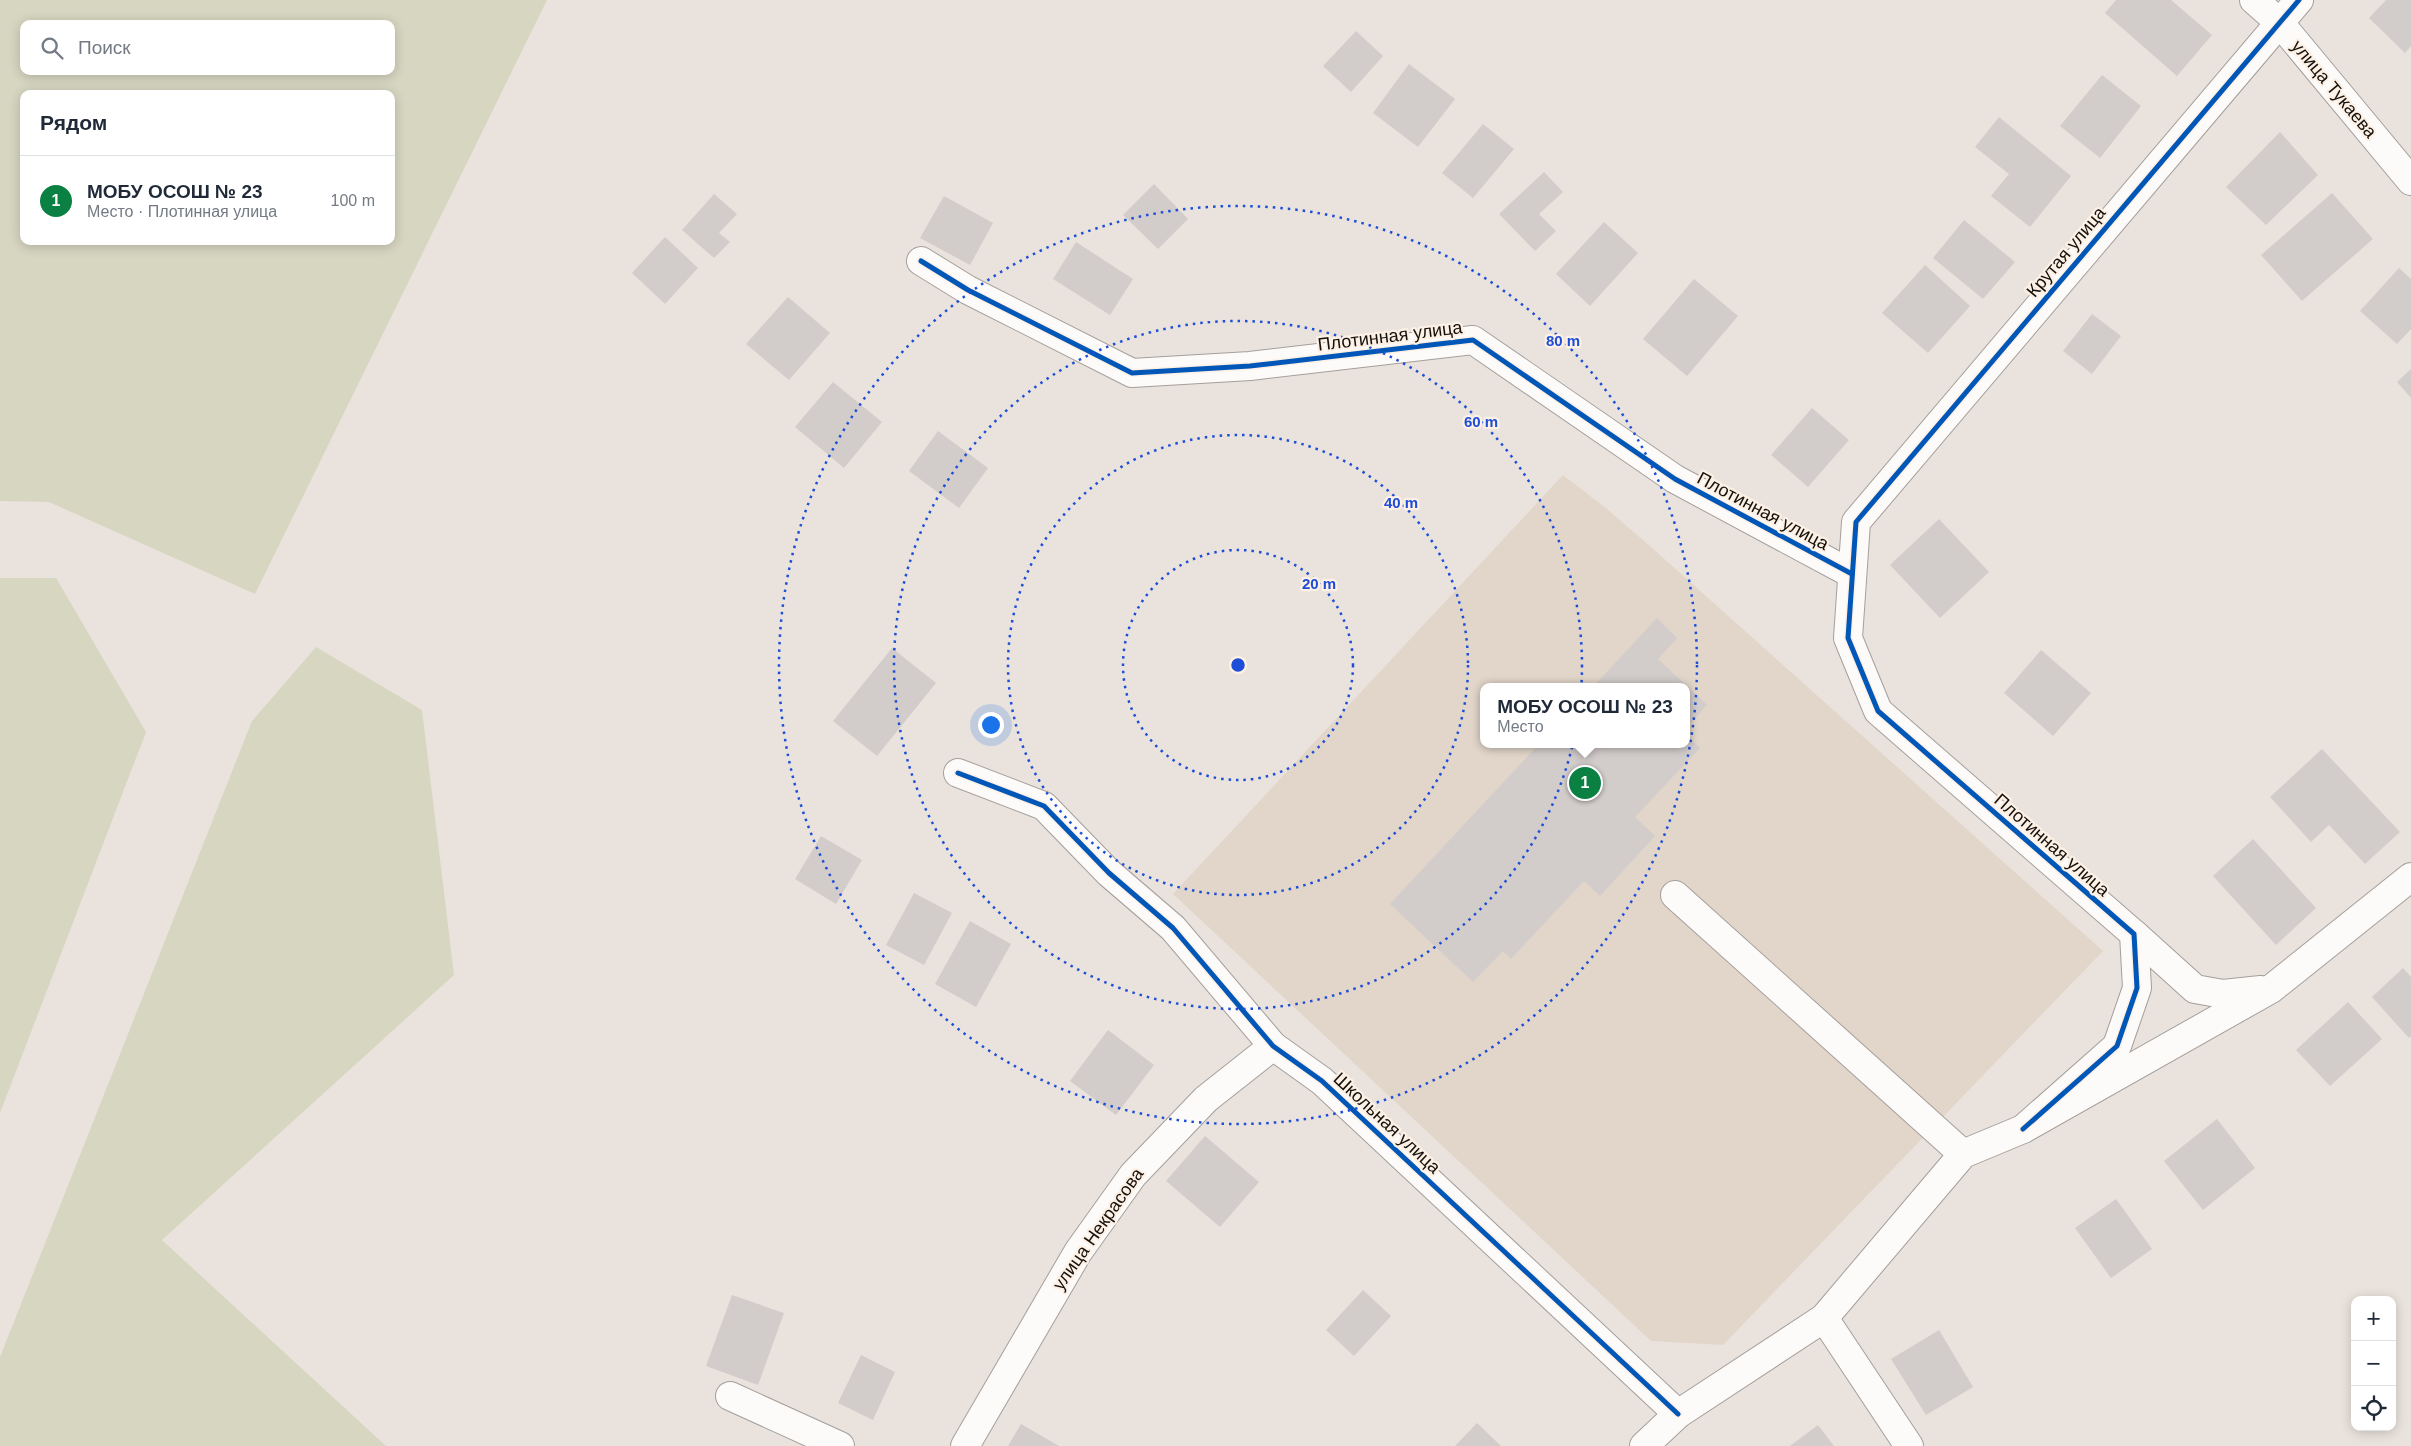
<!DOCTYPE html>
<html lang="ru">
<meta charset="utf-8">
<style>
:root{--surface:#fff;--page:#f6f6f7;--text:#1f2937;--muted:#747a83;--line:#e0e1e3;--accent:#0b8043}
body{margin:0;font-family:Arial,sans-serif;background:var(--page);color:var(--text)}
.controls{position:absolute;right:15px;bottom:15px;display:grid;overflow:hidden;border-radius:10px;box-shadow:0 2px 12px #0003}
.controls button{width:45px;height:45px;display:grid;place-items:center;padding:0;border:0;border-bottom:1px solid var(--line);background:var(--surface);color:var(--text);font:25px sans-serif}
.you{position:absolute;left:990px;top:724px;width:18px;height:18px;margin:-12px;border:4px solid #fff;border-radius:50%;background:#1a73e8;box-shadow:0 0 0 8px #1a73e833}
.badge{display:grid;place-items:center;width:32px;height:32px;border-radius:50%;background:var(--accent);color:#fff;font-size:16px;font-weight:700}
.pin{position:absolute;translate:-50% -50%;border:2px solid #fff;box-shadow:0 1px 5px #0006}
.popup{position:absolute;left:1480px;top:683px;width:210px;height:65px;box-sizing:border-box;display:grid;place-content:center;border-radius:10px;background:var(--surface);filter:drop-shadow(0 1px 4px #0005);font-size:16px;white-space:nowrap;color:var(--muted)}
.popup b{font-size:19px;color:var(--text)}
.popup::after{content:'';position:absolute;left:50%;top:100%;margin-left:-10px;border:10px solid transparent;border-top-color:var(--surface)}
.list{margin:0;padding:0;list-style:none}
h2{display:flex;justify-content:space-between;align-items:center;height:65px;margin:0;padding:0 20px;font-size:21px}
h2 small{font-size:16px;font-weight:400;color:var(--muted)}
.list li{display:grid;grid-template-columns:32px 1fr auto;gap:15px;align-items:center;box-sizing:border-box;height:90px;padding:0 20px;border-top:1px solid var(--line)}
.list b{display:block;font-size:19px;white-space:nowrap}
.list p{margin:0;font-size:16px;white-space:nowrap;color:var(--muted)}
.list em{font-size:16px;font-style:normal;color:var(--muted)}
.icon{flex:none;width:28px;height:28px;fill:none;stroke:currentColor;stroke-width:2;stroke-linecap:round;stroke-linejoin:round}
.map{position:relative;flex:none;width:2411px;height:1446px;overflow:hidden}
.search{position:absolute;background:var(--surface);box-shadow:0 2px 12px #0003;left:20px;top:20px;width:375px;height:55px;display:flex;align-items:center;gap:12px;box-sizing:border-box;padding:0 18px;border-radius:10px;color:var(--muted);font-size:19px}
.panel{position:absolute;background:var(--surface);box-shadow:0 2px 12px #0003;left:20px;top:90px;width:375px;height:155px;border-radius:10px}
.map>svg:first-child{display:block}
.built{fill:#e2d6ca;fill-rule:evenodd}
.green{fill:#d7d6c1;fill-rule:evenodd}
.building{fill:#d2cccb}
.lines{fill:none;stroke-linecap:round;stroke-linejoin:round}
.minor-casing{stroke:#a59f9b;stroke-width:30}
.minor{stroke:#fcfbfa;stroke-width:28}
.cycleway-casing{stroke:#fdf0e5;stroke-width:8}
.cycleway{stroke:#0057b8;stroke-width:5}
.ring{fill:none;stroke:#1d4ed8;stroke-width:2.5;stroke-dasharray:2.5 5}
.labels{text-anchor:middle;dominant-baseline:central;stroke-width:4.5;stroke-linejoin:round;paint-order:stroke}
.street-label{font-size:18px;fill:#14100c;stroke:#fdf0e5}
.centre{fill:#1d4ed8;stroke:#fdf0e5;stroke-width:2.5}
.ring-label{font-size:15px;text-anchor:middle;font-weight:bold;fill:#1d4ed8;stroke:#fdf0e5;stroke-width:4.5;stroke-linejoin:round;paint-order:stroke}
</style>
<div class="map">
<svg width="2411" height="1446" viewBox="0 0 2411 1446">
<rect width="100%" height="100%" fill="#eae3dd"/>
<path class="built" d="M 1563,475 L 1607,509 L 1651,547 L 2103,951 L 1723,1345 L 1651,1341 L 1173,894 ZM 1484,687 L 1686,687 L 1686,744 L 1484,744 Z"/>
<g class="green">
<path d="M 0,0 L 547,0 L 255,594 L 49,502 L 0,501 ZM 24,24 L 391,24 L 391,71 L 24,71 ZM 24,94 L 391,94 L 391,241 L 24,241 Z"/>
<path d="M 0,578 L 56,578 L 146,732 L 0,1113 Z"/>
<path d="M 316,647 L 422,710 L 454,975 L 162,1240 L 386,1446 L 0,1446 L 0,1357 L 252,721 Z"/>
</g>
<g class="building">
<path d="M 2116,0 L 2171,0 L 2212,35 L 2177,76 L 2105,13 Z"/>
<path d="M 2386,0 L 2411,0 L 2411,46 L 2405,53 L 2369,18 Z"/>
<path d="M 1356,31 L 1383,56 L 1351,92 L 1323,66 Z"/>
<path d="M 1409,64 L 1455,99 L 1418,147 L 1373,113 Z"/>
<path d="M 2102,75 L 2141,106 L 2100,158 L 2060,126 Z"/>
<path d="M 1999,117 L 2071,176 L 2030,227 L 1991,196 L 2009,174 L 1975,147 Z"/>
<path d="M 1483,124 L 1514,149 L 1473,198 L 1442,173 Z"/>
<path d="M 2280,132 L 2318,175 L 2266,225 L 2226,187 Z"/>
<path d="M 1544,172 L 1563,192 L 1539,214 L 1556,231 L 1535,251 L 1499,214 Z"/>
<path d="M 1154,184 L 1188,219 L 1158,249 L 1123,215 Z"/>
<path d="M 2332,193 L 2373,239 L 2302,301 L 2261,255 Z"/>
<path d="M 714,194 L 737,214 L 719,233 L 730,242 L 714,258 L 682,230 Z"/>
<path d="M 944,196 L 993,223 L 970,265 L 920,238 Z"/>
<path d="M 1964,220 L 2015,262 L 1983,299 L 1933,258 Z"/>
<path d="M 1604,222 L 1638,253 L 1590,306 L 1556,274 Z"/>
<path d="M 665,237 L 698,268 L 665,304 L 632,273 Z"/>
<path d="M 1076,242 L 1133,279 L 1110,315 L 1053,279 Z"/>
<path d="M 1925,265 L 1970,306 L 1928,353 L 1882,313 Z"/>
<path d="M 2399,268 L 2411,279 L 2411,329 L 2397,344 L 2360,311 Z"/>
<path d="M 1694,279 L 1738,316 L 1687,376 L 1643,339 Z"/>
<path d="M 788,297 L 830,333 L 789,380 L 746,344 Z"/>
<path d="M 2092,314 L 2121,336 L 2092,374 L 2063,351 Z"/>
<path d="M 2411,369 L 2411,398 L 2397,382 Z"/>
<path d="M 833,382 L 882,422 L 844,468 L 795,427 Z"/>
<path d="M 1812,408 L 1849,440 L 1808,487 L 1771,455 Z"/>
<path d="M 938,431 L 988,468 L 959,508 L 909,471 Z"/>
<path d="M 1939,519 L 1989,572 L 1940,618 L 1890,565 Z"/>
<path d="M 1657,618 L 1677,638 L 1658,659 L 1707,705 L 1686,728 L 1686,687 L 1593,687 Z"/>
<path d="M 892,648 L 936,683 L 877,756 L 833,721 Z"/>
<path d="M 2041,650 L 2091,693 L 2053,736 L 2004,693 Z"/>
<path d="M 1686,735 L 1700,748 L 1635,817 L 1655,836 L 1600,896 L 1584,881 L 1511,959 L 1503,951 L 1473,982 L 1390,904 L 1539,744 L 1686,744 Z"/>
<path d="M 2322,749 L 2400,832 L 2365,864 L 2329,825 L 2311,842 L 2270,797 Z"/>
<path d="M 821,836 L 862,860 L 836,904 L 795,879 Z"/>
<path d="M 2253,839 L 2316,908 L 2276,945 L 2213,876 Z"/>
<path d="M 914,893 L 952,913 L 924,965 L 886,945 Z"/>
<path d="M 970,921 L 1011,944 L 976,1007 L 935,984 Z"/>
<path d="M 2403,968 L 2411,977 L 2411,1036 L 2409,1038 L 2372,997 Z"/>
<path d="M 2348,1002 L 2382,1039 L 2330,1086 L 2296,1050 Z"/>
<path d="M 1108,1030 L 1154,1065 L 1116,1115 L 1070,1081 Z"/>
<path d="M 2217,1119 L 2255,1168 L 2203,1210 L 2164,1161 Z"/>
<path d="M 1205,1136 L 1259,1182 L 1220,1227 L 1166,1181 Z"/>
<path d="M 2116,1199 L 2152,1249 L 2111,1278 L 2075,1228 Z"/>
<path d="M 1363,1290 L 1391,1316 L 1354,1356 L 1326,1330 Z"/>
<path d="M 732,1295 L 784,1313 L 758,1385 L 706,1366 Z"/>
<path d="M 1939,1330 L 1973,1387 L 1926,1415 L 1891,1359 Z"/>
<path d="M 861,1355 L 895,1372 L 873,1420 L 838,1403 Z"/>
<path d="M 1477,1423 L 1501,1446 L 1455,1446 Z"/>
<path d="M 1021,1424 L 1059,1446 L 1008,1446 Z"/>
<path d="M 1818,1425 L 1834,1446 L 1790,1446 Z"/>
</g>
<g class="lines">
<defs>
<g id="minor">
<path d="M 2254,0 L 2279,22 L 2411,181"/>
<path d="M 921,261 L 968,290 L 1132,373 L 1250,366 L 1473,340 L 1675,479 L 1852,574"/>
<path d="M 958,773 L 1044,806 L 1109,873 L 1173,928 L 1273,1046 L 1322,1081 L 1678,1414"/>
<path d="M 1675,895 L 1963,1154"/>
<path d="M 2134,934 L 2195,989 L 2223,994 L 2261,990"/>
<path d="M 2023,1129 L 2117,1046 L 2137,988 L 2134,934 L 1878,711 L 1848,638 L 1856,522 L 2299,0"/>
<path d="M 1824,1318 L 1909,1446"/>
<path d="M 730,1396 L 840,1446"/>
<path d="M 965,1446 L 1078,1252 L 1133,1175 L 1206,1099 L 1273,1046"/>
<path d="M 1644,1446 L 1678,1414 L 1824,1318 L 1963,1154 L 2023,1129 L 2271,989 L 2411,877"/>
</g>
</defs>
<use href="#minor" class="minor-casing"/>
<use href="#minor" class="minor"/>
<defs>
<g id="cycleway">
<path d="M 921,261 L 968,290 L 1132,373 L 1250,366 L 1473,340 L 1675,479 L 1852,574"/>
<path d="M 958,773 L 1044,806 L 1109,873 L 1173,928 L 1273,1046 L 1322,1081 L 1678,1414"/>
<path d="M 2023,1129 L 2117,1046 L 2137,988 L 2134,934 L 1878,711 L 1848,638 L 1856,522 L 2299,0"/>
</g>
</defs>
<use href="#cycleway" class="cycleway-casing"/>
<use href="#cycleway" class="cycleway"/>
</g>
<g class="ring">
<circle cx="1238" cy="665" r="115"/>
<circle cx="1238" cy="665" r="230"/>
<circle cx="1238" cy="665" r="344"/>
<circle cx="1238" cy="665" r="459"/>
</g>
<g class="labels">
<g class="street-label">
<text transform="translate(2334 89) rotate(50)">улица Тукаева</text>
<text transform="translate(2066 252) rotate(-50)">Крутая улица</text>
<text transform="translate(1390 336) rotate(-7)">Плотинная улица</text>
<text transform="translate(1763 511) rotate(28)">Плотинная улица</text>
<text transform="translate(2052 845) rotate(41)">Плотинная улица</text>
<text transform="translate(1387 1123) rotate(43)">Школьная улица</text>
<text transform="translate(1098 1229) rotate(-55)">улица Некрасова</text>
</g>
</g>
<circle cx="1238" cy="665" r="8" class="centre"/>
<g class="ring-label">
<text x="1563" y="346">80 m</text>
<text x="1481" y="427">60 m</text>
<text x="1401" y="508">40 m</text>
<text x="1319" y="589">20 m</text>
</g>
</svg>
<div class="controls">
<button>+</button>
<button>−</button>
<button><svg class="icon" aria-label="locate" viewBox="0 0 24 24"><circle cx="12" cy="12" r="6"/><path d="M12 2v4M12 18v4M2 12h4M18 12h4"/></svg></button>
</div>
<div class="you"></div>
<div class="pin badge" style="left:1585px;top:783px">1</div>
<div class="popup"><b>МОБУ ОСОШ № 23</b>Место</div>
<div class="search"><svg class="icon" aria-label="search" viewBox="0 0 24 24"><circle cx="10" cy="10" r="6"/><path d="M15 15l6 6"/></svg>Поиск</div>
<section class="panel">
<h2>Рядом<small></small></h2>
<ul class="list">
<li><span class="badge">1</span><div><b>МОБУ ОСОШ № 23</b><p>Место · Плотинная улица</p></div><em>100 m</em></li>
</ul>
</section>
</div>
